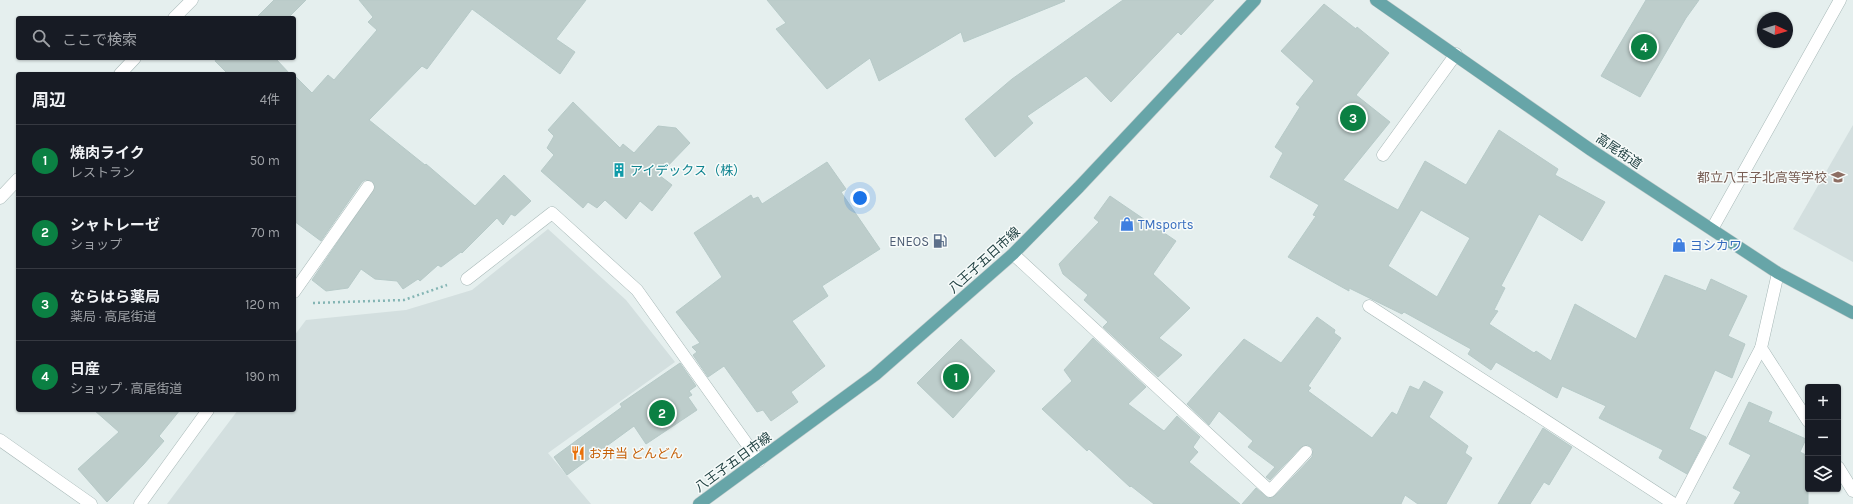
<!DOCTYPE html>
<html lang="ja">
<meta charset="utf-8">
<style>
:root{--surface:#171b24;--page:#242831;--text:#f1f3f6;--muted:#9ea1a6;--line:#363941;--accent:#0b8043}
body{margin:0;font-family:Karla,"Noto Sans JP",sans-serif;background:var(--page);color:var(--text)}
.controls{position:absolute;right:12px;bottom:12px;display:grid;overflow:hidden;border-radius:4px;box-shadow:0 1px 3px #0004}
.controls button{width:36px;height:36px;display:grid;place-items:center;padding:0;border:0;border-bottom:1px solid var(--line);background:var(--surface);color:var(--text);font:20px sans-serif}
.compass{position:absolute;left:1757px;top:12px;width:36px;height:36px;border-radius:50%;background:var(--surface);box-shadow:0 1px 3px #0004;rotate:94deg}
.you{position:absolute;left:860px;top:198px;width:14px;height:14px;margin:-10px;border:3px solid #fff;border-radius:50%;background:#1a73e8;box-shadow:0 0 0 6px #1a73e833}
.badge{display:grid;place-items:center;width:26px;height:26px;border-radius:50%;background:var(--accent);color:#fff;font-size:13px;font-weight:700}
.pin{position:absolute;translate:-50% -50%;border:2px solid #fff;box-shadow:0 1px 4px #0006}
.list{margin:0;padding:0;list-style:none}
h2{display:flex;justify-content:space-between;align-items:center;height:52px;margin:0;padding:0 16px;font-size:17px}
h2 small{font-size:13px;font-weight:400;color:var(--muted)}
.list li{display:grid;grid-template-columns:26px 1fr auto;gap:12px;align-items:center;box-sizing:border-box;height:72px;padding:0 16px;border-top:1px solid var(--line)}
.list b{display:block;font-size:15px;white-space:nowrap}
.list p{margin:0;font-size:13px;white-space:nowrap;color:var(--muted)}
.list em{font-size:13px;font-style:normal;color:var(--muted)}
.icon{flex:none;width:22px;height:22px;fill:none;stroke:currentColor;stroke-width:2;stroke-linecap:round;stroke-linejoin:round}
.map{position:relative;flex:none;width:1853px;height:504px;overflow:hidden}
.search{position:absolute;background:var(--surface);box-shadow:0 1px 3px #0004;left:16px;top:16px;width:280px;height:44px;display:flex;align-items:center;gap:10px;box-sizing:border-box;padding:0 14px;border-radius:4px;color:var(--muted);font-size:15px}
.panel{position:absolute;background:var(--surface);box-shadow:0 1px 3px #0004;left:16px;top:72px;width:280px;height:340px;border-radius:4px}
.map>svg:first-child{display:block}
.built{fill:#d3dfdf}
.building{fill:#bdcdcb;stroke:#b7cac8;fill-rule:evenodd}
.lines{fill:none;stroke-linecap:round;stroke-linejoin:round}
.minor-casing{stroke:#a7b8b7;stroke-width:13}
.major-casing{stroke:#c1caca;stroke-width:13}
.path{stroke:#84b5b4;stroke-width:2.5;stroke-dasharray:2 3;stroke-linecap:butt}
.minor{stroke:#fff;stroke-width:12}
.major{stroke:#67a5a8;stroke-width:12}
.labels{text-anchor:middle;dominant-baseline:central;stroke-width:3;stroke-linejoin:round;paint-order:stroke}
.street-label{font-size:13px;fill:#224243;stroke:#f7fbfa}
.culture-label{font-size:13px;fill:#0d838f;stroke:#f7fbfa;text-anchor:start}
.education-label{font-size:13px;fill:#785e54;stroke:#f7fbfa;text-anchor:end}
.shop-label{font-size:13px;fill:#366cbe;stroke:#f7fbfa;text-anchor:start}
.service-label{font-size:13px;fill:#4e5e75;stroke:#f7fbfa;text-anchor:end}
.food-label{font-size:13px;fill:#c56008;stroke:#f7fbfa;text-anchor:start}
</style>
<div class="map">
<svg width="1853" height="504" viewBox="0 0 1853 504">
<rect width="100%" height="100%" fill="#e5efee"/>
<g class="built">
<path d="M 1853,125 L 1853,262 L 1793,229 Z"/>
<path d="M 548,229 L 626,300 L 675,362 L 548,453 L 591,504 L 167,504 L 238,410 L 294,410 L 294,336 L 306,320 L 406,310 L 472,290 Z"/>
</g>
<g class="building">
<path d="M 274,0 L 306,0 L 288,18 L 256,18 Z"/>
<path d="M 359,0 L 586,0 L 556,39 L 575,52 L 560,74 L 472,9 L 427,69 L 422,66 L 369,120 L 425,165 L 426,164 L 475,206 L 504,175 L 531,201 L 515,216 L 511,214 L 503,225 L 497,218 L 462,253 L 461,252 L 441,267 L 438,265 L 420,281 L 418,279 L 403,289 L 397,281 L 375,279 L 361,269 L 348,288 L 326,291 L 312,280 L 375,187 L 372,181 L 365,180 L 362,182 L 321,241 L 294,221 L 294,75 L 312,93 L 328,75 L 334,80 L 377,30 L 368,22 L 373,17 Z"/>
<path d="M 767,0 L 1064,0 L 1065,1 L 964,42 L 961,32 L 879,81 L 870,58 L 827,89 L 776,29 L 786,23 Z"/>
<path d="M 1123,0 L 1214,0 L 1181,35 L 1178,32 L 1111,102 L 1086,76 L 1027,116 L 1033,123 L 995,157 L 965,119 L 1012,79 Z"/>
<path d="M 1646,0 L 1699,0 L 1686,18 L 1640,97 L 1601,76 Z"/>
<path d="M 1324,4 L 1356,29 L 1357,27 L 1389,53 L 1356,95 L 1390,122 L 1343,180 L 1398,210 L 1425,161 L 1466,185 L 1499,130 L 1558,169 L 1555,175 L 1605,202 L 1582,241 L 1539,214 L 1501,286 L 1505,288 L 1494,310 L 1498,311 L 1489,324 L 1534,353 L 1536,351 L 1551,361 L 1575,304 L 1636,339 L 1665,275 L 1706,291 L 1711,279 L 1747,296 L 1728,336 L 1745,344 L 1732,378 L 1715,370 L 1689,429 L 1706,437 L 1687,474 L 1659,458 L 1663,450 L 1599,418 L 1606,406 L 1562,386 L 1557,398 L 1496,362 L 1491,370 L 1468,354 L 1471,349 L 1404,312 L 1402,314 L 1349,288 L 1349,291 L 1288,257 L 1316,216 L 1313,215 L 1319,205 L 1270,177 L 1283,153 L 1275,147 L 1300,107 L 1296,104 L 1314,81 L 1281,51 ZM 1421,210 L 1470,238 L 1437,297 L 1388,266 Z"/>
<path d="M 217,58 L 275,58 L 290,74 L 228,74 L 215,61 Z"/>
<path d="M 573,102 L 620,148 L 623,144 L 634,153 L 658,126 L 676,128 L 690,143 L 659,175 L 672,185 L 652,211 L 640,201 L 626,219 L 605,200 L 597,208 L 588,202 L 583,208 L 541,171 L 554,155 L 547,148 L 554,136 L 548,130 Z"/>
<path d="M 827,162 L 846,189 L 841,192 L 880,249 L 822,286 L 828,296 L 792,321 L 825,366 L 791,392 L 798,402 L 771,421 L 763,410 L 757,412 L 724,366 L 708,377 L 693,355 L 697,352 L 692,347 L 700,343 L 676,312 L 722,277 L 694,233 L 751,195 L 753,199 L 758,197 L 762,204 Z"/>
<path d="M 1110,196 L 1176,241 L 1153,274 L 1190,308 L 1159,338 L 1182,355 L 1158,377 L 1103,327 L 1108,322 L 1084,300 L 1088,295 L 1063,274 L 1059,264 L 1099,222 L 1094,218 Z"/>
<path d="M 1317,317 L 1335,330 L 1334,333 L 1341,338 L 1308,386 L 1311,388 L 1308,391 L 1372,438 L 1392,412 L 1397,415 L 1410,386 L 1419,390 L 1424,381 L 1443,392 L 1429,417 L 1468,446 L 1465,453 L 1472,458 L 1446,504 L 1418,504 L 1405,495 L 1401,504 L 1242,504 L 1256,488 L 1268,498 L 1275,496 L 1312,457 L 1313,449 L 1308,445 L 1301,447 L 1270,480 L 1266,477 L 1275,467 L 1248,447 L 1253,441 L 1219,411 L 1209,425 L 1187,404 L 1244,339 L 1281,363 Z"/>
<path d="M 1093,338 L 1146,387 L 1128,404 L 1164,431 L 1177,416 L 1200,437 L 1193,447 L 1198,452 L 1189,462 L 1240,504 L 1154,504 L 1131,486 L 1130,487 L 1089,449 L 1087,451 L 1042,409 L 1072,381 L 1064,370 Z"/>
<path d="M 961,339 L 995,371 L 953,418 L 917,383 Z"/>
<path d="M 680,363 L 696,386 L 689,391 L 692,395 L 688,397 L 697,410 L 646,444 L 634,426 L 567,475 L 554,457 L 622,407 L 620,404 Z"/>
<path d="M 1749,402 L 1772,412 L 1768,422 L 1806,439 L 1800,452 L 1808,456 L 1808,504 L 1734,504 L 1741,492 L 1733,488 L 1751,455 L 1729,444 Z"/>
<path d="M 94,410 L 180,410 L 159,436 L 164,441 L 143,465 L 107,502 L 78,469 L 119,432 Z"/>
<path d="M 1543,428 L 1572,447 L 1549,485 L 1544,482 L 1530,504 L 1498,504 Z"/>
</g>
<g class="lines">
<defs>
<g id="minor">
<path d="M 174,18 L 192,0"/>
<path d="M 120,74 L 135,58"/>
<path d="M 1383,155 L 1456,54"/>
<path d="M 0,198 L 18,179"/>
<path d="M 1712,229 L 1840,0"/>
<path d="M 1013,254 L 1270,491 L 1306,452"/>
<path d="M 1778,273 L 1761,348 L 1808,421"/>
<path d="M 467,279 L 552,213 L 637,290 L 759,461"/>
<path d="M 294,292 L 368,187"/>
<path d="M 1369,306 L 1674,504"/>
<path d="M 0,440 L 91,504"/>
<path d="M 1838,467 L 1853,491"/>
<path d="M 140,504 L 208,410"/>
<path d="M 1679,504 L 1761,348"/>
</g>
<g id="major">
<path d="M 1376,0 L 1591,150 L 1778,273 L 1853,313"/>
<path d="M 699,504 L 875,375 L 1013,254 L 1079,187 L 1255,0"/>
</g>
</defs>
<use href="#minor" class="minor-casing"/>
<use href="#major" class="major-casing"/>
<path class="path" d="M 313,303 L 404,300 L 447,285"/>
<use href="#minor" class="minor"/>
<use href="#major" class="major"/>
</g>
<defs>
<symbol id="building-bare" viewBox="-9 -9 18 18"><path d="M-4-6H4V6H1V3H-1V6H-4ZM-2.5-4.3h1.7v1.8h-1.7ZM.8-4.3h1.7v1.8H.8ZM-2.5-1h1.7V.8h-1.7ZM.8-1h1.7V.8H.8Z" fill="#0f9aa8" stroke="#f7fbfa" stroke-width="2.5" paint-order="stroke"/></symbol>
<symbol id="school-bare" viewBox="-9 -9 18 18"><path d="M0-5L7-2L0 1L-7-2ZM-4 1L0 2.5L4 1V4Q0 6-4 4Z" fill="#8d6e63" stroke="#f7fbfa" stroke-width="2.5" paint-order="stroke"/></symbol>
<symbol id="shop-bare" viewBox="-9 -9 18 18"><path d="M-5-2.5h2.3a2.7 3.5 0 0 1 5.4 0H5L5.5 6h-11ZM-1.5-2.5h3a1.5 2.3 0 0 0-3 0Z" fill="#3f7fe0" stroke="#f7fbfa" stroke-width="2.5" paint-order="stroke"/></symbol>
<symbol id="fuel-bare" viewBox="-9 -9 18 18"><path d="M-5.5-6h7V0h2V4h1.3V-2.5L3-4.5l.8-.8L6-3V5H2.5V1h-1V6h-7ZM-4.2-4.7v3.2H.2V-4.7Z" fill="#5c6f8a" stroke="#f7fbfa" stroke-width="2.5" paint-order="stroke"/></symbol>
<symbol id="restaurant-bare" viewBox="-9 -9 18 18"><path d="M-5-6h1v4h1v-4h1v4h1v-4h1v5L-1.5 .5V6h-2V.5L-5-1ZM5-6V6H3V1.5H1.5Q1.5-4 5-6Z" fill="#e8710a" stroke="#f7fbfa" stroke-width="2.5" paint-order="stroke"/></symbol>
</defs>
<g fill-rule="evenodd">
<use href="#building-bare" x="609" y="160" width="20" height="20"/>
<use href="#school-bare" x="1828" y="167" width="20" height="20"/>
<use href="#shop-bare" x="1117" y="214" width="20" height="20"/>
<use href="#fuel-bare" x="930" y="231" width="20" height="20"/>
<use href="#shop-bare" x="1669" y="235" width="20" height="20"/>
<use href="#restaurant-bare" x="568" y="443" width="20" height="20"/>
</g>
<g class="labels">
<g class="street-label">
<text transform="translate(1619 151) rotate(34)">高尾街道</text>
<text transform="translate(984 260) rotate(-42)">八王子五日市線</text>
<text transform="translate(733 462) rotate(-36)">八王子五日市線</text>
</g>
<g class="culture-label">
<text x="630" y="170">アイデックス（株）</text>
</g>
<g class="education-label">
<text x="1827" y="177">都立八王子北高等学校</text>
</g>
<g class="shop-label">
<text x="1138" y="224">TMsports</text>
<text x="1690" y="245">ヨシカワ</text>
</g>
<g class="service-label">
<text x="929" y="241">ENEOS</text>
</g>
<g class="food-label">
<text x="589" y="453">お弁当 どんどん</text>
</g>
</g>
</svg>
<div class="controls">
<button>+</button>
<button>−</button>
<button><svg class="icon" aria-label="layers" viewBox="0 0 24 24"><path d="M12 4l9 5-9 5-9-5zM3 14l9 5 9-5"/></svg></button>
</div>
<svg class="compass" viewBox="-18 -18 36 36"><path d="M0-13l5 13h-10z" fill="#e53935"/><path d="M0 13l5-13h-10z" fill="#9ea1a6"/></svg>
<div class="you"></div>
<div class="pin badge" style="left:956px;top:377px">1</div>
<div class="pin badge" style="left:662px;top:413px">2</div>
<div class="pin badge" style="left:1353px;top:118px">3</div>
<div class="pin badge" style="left:1644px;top:47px">4</div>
<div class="search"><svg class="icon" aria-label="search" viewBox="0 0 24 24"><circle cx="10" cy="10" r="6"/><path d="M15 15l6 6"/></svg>ここで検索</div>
<section class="panel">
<h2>周辺<small>4件</small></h2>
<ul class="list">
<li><span class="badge">1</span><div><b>焼肉ライク</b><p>レストラン</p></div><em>50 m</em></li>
<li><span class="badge">2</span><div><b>シャトレーゼ</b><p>ショップ</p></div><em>70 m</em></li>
<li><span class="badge">3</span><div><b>ならはら薬局</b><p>薬局 · 高尾街道</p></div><em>120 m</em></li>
<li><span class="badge">4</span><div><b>日産</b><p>ショップ · 高尾街道</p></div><em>190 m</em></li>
</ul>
</section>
</div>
